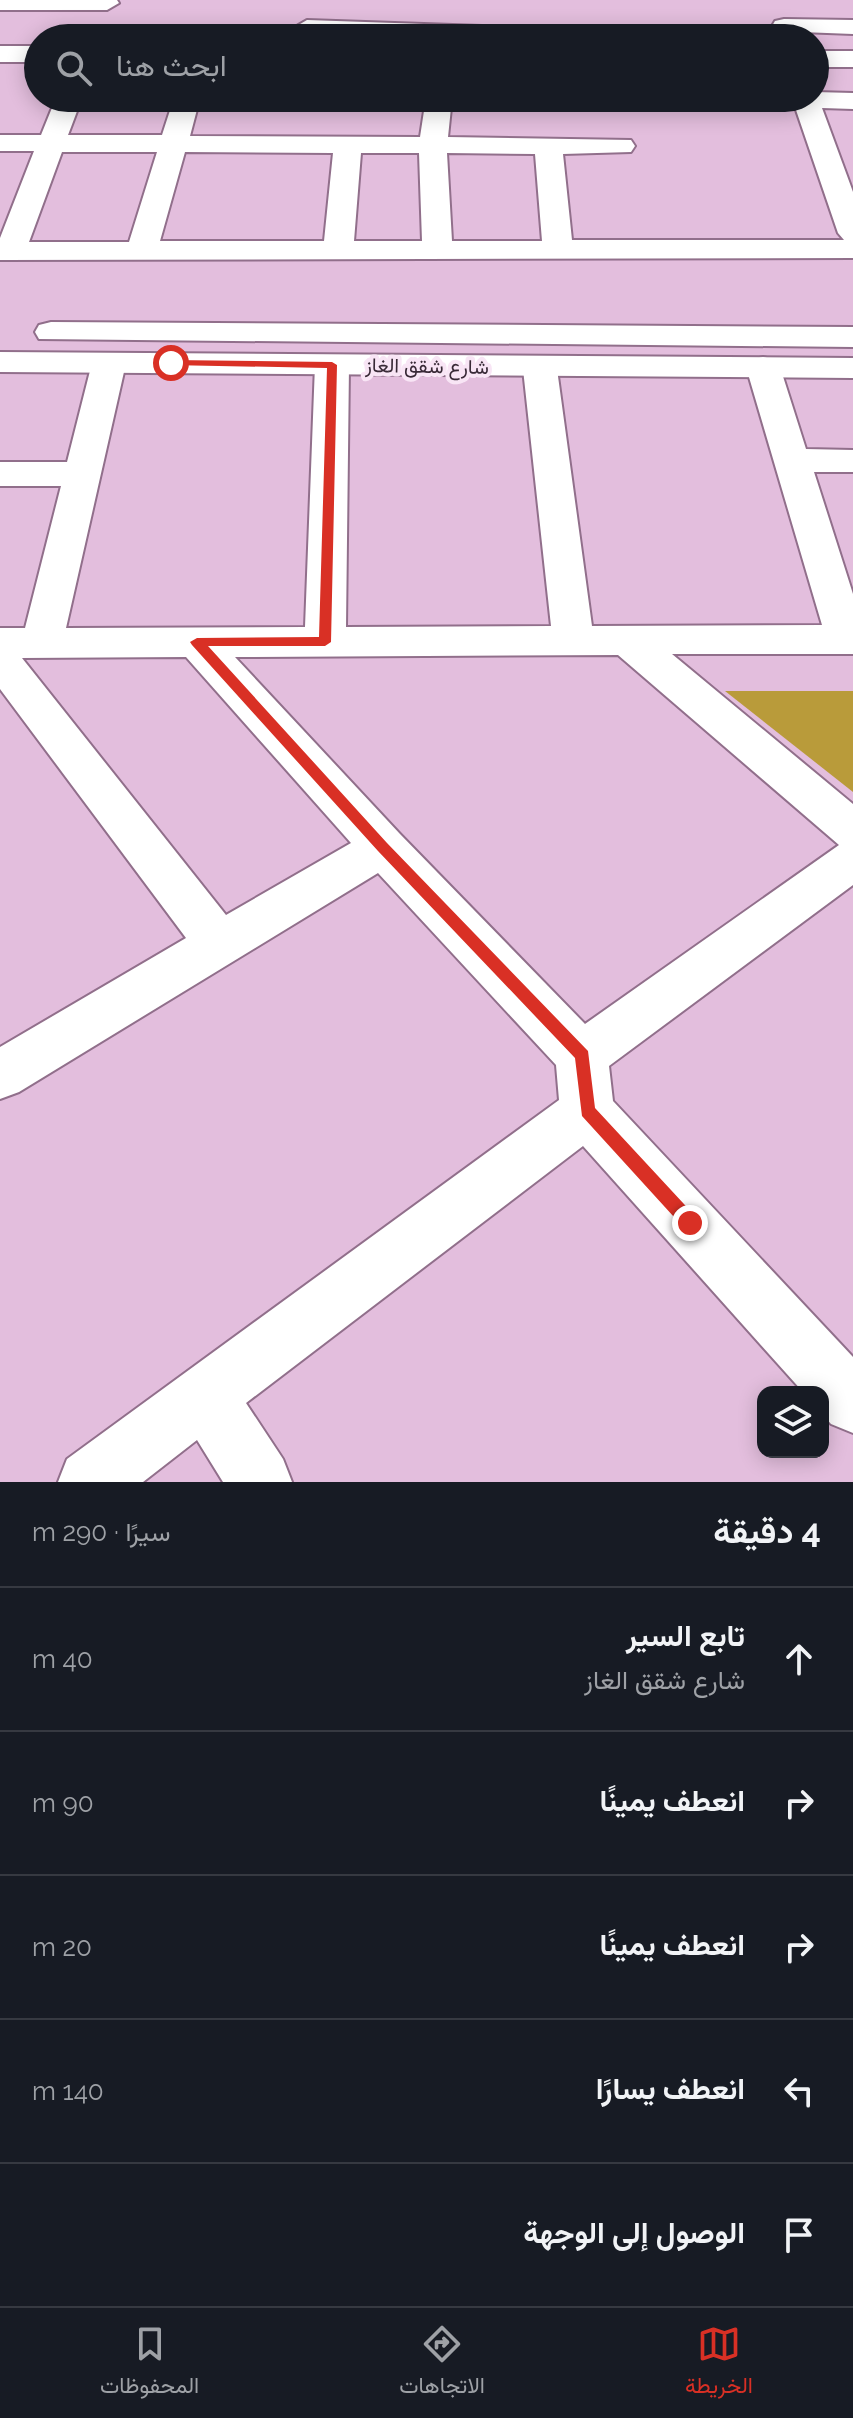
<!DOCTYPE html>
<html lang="ar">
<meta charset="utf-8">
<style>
:root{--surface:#171b24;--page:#20242c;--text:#f1f3f6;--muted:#9ea1a6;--line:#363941;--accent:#d93025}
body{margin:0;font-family:Raleway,Vazirmatn,sans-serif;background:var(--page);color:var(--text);direction:rtl}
.controls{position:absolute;right:24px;bottom:24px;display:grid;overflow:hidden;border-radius:16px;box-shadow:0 4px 20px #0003}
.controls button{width:72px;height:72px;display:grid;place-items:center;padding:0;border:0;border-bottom:2px solid var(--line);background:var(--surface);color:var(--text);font:40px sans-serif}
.stop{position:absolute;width:24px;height:24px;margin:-18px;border:6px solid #d93025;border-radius:50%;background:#fff}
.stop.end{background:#d93025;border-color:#fff;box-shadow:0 2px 8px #0008}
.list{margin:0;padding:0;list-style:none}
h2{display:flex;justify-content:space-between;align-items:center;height:104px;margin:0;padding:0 32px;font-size:34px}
h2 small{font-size:26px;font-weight:400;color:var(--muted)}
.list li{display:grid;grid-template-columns:52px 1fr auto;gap:24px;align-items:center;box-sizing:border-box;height:144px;padding:0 32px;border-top:2px solid var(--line)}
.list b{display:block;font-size:30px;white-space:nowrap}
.list p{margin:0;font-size:26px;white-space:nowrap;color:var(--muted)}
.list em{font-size:26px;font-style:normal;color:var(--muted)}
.icon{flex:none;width:44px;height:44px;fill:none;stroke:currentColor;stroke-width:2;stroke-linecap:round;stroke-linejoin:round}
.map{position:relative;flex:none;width:853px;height:1482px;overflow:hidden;direction:ltr}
.search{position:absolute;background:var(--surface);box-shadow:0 4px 20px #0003;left:24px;right:24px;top:24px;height:88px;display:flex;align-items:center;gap:20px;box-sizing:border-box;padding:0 28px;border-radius:44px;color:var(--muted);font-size:30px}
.sheet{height:824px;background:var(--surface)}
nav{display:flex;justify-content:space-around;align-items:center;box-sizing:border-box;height:112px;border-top:2px solid var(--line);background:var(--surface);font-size:22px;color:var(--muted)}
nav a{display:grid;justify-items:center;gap:4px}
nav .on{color:var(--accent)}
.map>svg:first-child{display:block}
.green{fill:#b99b3a}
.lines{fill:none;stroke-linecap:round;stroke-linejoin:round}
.minor-casing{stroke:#916f8b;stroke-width:4}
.major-casing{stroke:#916f8b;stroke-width:4}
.minor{fill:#fff;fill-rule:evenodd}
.major{fill:#fff;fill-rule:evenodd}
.route{fill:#d93025}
.labels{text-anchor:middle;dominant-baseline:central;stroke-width:8;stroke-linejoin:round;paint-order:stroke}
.far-street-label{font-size:20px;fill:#382936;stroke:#f8e5f5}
</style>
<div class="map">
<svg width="853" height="1482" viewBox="0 0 853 1482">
<rect width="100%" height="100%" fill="#e3bedd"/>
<path class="green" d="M 725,691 L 853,691 L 853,792 Z"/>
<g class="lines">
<defs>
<g id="minor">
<path d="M 0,0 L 117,0 L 119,3 L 107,10 L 0,10 Z"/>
<path d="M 784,19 L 853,20 L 853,34 L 775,31 L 772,26 L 775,21 Z"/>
<path d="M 307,20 L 482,26 L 494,33 L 491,38 L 298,32 L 295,27 Z"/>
<path d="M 619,28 L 628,30 L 631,38 L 607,38 L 610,30 Z"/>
<rect x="0" y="46" width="38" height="16"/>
<rect x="815" y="51" width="38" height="16"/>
<path d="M 815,92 L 853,93 L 853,109 L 822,108 L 853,192 L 853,258 L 0,260 L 0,238 L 34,151 L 0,151 L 0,135 L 41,135 L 56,98 L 82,98 L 68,135 L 162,135 L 174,98 L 200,98 L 190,136 L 420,137 L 426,98 L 452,98 L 448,137 L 631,140 L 635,146 L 631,152 L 563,154 L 572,240 L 844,240 L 838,233 L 795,107 L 734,106 L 725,104 L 721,98 L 815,98 ZM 62,152 L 157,152 L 129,242 L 29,242 ZM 185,152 L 333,153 L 324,241 L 160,241 ZM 361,153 L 419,153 L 422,241 L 354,241 ZM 447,153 L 535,154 L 542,241 L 452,241 Z"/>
<path d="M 109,353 L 121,356 L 126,363 L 66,628 L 305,627 L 315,365 L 320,358 L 332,355 L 344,358 L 349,365 L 346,627 L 551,626 L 523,369 L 528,362 L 540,359 L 552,362 L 557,369 L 592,626 L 822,625 L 746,367 L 751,360 L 763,357 L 775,360 L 780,367 L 806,449 L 853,450 L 853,472 L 814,472 L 853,594 L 853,654 L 672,654 L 853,804 L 853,885 L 609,1066 L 613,1101 L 853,1357 L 853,1433 L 831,1424 L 823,1415 L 823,1392 L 803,1392 L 583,1146 L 246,1403 L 283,1459 L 292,1482 L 223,1482 L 197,1440 L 143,1482 L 58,1482 L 67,1459 L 559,1100 L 556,1065 L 378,873 L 19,1092 L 0,1099 L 0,1047 L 186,938 L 0,689 L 0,628 L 25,628 L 61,486 L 0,486 L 0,462 L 67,462 L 92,363 L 97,356 ZM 618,655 L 839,845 L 585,1024 L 400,834 L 235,657 ZM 186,657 L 351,843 L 226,915 L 22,658 Z"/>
</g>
<g id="major">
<path d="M 51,322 L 853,327 L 853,347 L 39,339 L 35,332 L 39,325 Z"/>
<path d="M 0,352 L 853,358 L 853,378 L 0,372 Z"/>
</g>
</defs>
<use href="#minor" class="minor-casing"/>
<use href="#major" class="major-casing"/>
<use href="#minor" class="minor"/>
<use href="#major" class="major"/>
</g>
<path class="route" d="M 171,360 L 332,362 L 337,365 L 331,642 L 325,646 L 208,646 L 387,843 L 588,1051 L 595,1108 L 696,1217 L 696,1228 L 684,1228 L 582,1116 L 575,1058 L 378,851 L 192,645 L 190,642 L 197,638 L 319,637 L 327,368 L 168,365 Z"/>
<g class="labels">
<g class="far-street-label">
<text transform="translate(427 366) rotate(1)">شارع شقق الغاز</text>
</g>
</g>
</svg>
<div class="controls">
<button><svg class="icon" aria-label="layers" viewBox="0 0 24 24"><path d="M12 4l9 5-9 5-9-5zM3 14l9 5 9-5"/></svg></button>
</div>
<div class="stop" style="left:171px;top:363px"></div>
<div class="stop end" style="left:690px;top:1223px"></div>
<div class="search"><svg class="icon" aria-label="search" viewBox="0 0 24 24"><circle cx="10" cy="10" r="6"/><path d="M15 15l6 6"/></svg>ابحث هنا</div>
</div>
<section class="sheet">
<h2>4 دقيقة<small>سيرًا · 290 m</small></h2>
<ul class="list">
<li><svg class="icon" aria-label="ahead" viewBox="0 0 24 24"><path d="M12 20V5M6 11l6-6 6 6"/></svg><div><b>تابع السير</b><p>شارع شقق الغاز</p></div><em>40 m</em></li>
<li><svg class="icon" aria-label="right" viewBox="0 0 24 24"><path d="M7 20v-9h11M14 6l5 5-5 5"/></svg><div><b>انعطف يمينًا</b></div><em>90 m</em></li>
<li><svg class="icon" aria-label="right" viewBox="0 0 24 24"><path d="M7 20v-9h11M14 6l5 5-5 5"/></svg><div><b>انعطف يمينًا</b></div><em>20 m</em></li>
<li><svg class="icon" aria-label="left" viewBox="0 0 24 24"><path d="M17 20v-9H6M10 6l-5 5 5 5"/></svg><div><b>انعطف يسارًا</b></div><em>140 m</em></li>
<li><svg class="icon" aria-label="arrive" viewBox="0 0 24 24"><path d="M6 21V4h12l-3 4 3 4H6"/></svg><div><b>الوصول إلى الوجهة</b></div></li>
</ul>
</section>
<nav>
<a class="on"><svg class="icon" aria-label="map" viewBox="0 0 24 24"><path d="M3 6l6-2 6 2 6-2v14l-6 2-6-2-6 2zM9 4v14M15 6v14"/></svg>الخريطة</a>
<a><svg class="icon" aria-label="directions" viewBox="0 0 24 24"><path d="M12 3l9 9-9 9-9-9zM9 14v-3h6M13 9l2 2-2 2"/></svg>الاتجاهات</a>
<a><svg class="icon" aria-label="saved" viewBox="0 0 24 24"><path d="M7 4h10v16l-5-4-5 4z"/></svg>المحفوظات</a>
</nav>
